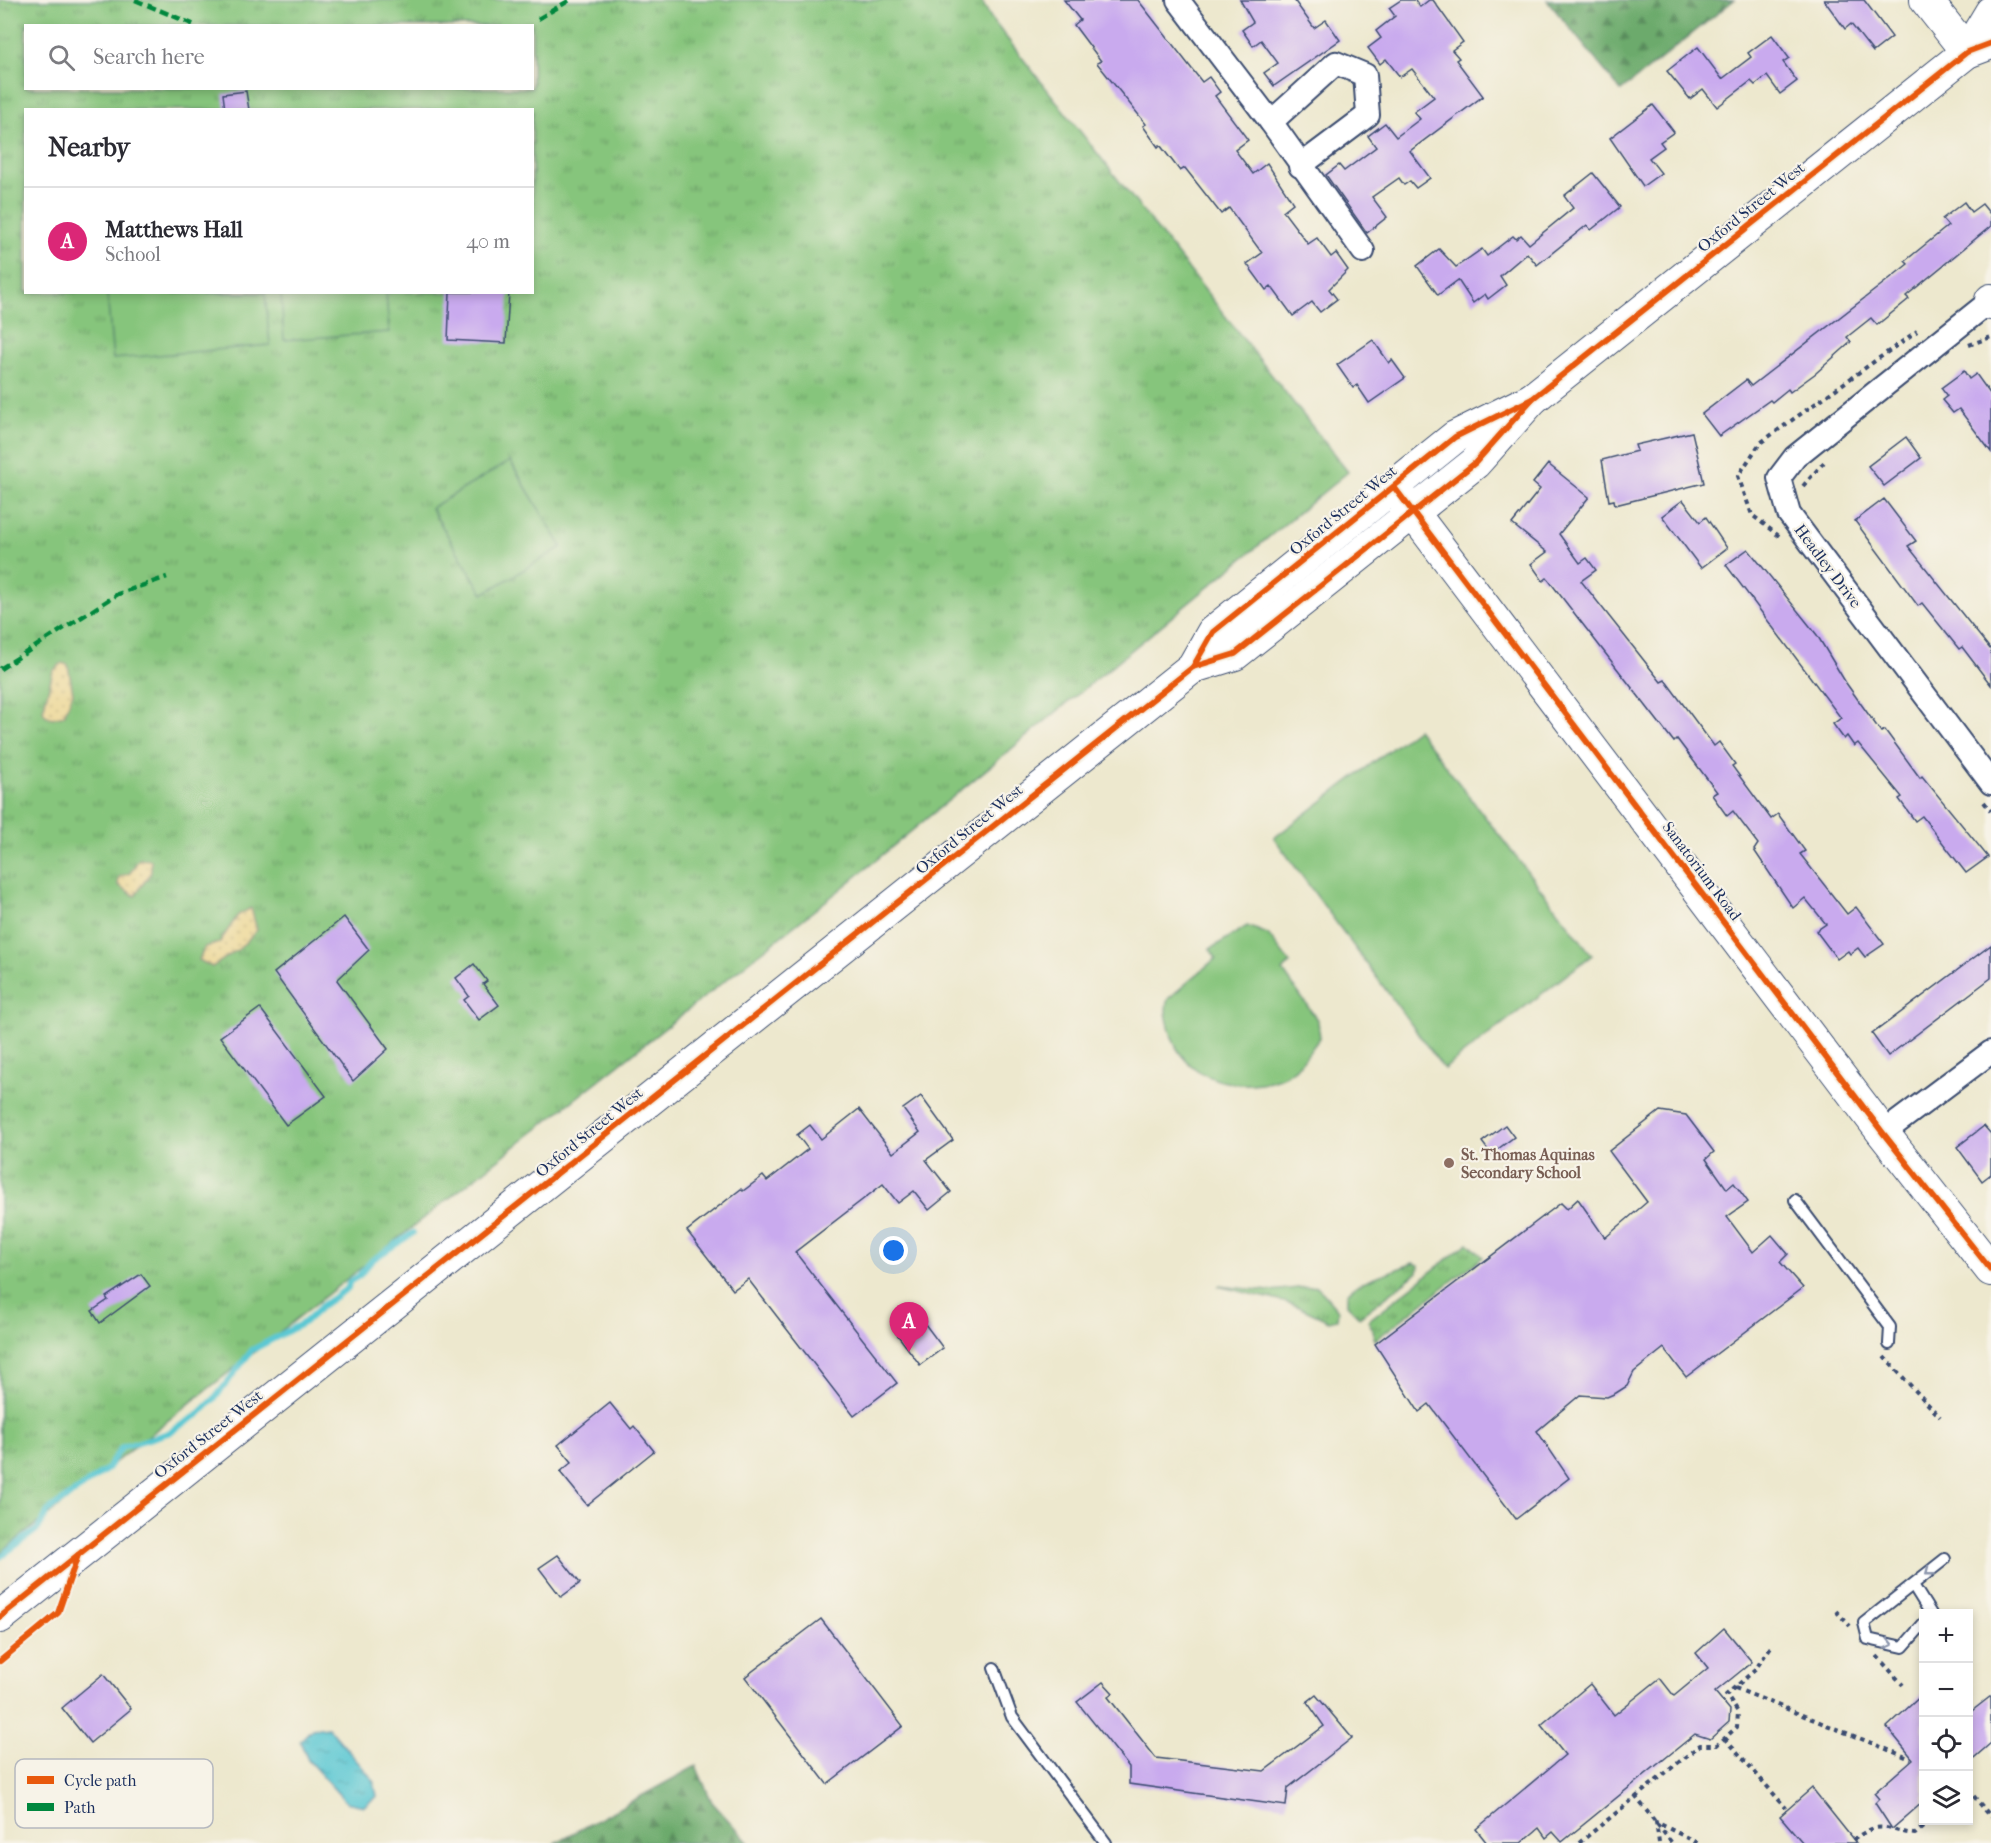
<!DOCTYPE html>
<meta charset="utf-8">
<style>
:root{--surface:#fff;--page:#f2f2f3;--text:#2b2b33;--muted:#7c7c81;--line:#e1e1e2;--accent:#db2777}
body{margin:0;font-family:"IM FELL French Canon",serif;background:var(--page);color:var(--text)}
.controls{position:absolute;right:18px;bottom:18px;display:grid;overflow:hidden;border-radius:0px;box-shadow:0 3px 9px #0003}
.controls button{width:54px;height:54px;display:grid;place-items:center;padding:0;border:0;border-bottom:2px solid var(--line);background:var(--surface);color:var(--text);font:30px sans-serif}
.you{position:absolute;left:894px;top:1251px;width:21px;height:21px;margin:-15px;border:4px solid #fff;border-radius:50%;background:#1a73e8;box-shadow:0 0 0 9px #1a73e833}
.badge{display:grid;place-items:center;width:39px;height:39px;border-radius:50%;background:var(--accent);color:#fff;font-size:20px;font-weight:700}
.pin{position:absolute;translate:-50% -50px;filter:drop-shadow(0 2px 3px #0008)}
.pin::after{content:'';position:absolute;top:32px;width:21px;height:18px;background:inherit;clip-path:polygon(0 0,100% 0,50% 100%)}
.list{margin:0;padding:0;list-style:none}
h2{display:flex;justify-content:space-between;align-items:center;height:78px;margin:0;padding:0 24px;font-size:26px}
h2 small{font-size:20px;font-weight:400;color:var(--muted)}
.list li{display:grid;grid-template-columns:39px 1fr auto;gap:18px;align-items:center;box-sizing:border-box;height:108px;padding:0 24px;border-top:2px solid var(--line)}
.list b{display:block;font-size:22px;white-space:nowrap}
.list p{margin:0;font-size:20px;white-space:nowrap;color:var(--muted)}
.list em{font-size:20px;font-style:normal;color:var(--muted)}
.icon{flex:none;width:33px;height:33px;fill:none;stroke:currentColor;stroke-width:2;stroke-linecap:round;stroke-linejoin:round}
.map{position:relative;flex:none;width:1991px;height:1843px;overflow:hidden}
.search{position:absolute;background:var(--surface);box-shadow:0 3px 9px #0003;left:24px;top:24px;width:510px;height:66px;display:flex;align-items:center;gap:15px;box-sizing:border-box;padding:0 21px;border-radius:0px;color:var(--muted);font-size:22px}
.panel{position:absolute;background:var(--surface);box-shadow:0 3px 9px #0003;left:24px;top:108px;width:510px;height:186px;border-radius:0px}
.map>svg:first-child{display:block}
.grass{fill:url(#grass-tufts);stroke:#507a6d;stroke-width:1.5;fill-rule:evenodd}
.forest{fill:url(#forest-firs);stroke:#446c65;stroke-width:1.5}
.sand{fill:url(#sand-dots);stroke:#84847e;stroke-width:1.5}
.park{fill:#86c57c;stroke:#507a6d;stroke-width:1.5}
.water{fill:url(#water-ripples);stroke:#3c7c98;stroke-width:1.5}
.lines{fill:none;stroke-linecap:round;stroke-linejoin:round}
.stream{stroke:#5cc8d3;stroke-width:6}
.building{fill:#c9aaee}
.lane-casing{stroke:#3a4b6f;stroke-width:14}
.street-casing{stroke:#3a4b6f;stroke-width:26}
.secondary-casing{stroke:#3a4b6f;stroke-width:34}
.path{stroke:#3a4b6f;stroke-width:4;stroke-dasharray:4.5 4.5;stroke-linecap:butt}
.lane{stroke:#fff;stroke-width:10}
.street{stroke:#fff;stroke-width:22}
.secondary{stroke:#fff;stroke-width:32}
.quiet{stroke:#00873e;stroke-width:4.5;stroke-dasharray:9 4.5;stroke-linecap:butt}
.cycleway-casing{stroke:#f7f3e8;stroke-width:10}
.cycleway{stroke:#e8590c;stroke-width:6}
.oneway{stroke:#8d97ae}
.education-dot{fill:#8d6e63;stroke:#f7f3e8;stroke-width:2}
.labels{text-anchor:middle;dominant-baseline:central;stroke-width:4.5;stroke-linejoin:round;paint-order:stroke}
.street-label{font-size:16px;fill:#1b2f5e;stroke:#f7f3e8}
.education-label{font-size:16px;font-weight:bold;fill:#785e54;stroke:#f7f3e8;text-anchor:start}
.key{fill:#f7f3e8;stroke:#b5b8bf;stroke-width:1.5}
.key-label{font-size:16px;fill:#1b2f5e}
</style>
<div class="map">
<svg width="1991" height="1843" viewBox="0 0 1991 1843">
<defs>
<pattern id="grass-tufts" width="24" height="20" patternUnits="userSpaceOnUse" patternTransform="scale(1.5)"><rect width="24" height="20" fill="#86c57c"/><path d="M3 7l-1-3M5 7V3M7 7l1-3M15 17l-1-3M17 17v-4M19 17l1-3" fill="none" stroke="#6da069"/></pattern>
<pattern id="forest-firs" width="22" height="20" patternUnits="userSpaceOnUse" patternTransform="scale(1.5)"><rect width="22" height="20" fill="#6caa6c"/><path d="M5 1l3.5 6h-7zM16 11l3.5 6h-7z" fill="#588b5c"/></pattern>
<pattern id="sand-dots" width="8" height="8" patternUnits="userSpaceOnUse" patternTransform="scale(1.5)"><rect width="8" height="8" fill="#eeda9e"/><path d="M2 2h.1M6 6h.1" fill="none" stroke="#ccbb8a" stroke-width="1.8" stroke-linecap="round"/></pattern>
<pattern id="water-ripples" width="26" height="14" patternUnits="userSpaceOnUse" patternTransform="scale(1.5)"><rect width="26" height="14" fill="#5cc8d3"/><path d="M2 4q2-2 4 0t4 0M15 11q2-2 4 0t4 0" fill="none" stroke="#4ba3ae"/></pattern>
</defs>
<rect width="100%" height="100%" fill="#f7f3e8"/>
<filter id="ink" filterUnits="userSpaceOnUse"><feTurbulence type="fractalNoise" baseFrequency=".0167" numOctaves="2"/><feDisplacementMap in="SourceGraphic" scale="12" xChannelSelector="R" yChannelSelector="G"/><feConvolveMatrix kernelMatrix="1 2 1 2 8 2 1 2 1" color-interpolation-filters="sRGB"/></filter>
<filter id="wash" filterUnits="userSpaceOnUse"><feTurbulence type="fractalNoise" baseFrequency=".008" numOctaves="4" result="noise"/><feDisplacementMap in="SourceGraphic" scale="24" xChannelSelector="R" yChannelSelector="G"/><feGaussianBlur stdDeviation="1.35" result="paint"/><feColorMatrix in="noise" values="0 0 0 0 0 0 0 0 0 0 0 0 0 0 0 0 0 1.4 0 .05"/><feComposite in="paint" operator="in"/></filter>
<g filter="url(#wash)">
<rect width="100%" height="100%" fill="#ede8ce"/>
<g class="grass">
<path d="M 0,0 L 981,0 L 991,18 L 1348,472 L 841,889 L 0,1553 ZM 26,26 L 532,26 L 532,88 L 26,88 ZM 26,110 L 532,110 L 532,292 L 26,292 Z"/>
<path d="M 1468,1243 L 1483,1257 L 1375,1340 L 1369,1320 Z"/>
<path d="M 1413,1263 L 1419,1265 L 1418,1272 L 1359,1317 L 1347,1305 L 1347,1294 C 1354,1281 1396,1271 1413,1263 Z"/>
<path d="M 1218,1286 L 1270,1291 L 1317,1286 L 1338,1310 L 1337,1319 L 1329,1321 L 1292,1304 Z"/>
</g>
<g class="forest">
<path d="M 1547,0 L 1734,0 L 1621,91 Z"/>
<path d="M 696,1766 L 712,1802 L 749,1843 L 555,1843 Z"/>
</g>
<g class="sand">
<path d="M 62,663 L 68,665 L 73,693 L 64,715 L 52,718 L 45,715 L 43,710 L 53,671 Z"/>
<path d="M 139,859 L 151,860 L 151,872 L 135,896 L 118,885 L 119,877 L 130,873 Z"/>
<path d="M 251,908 L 257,930 L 240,948 L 212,967 L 199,960 L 205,947 L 219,943 L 238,915 Z"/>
</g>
<g class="park">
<path d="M 107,293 L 265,293 L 270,345 L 113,359 Z"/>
<path d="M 281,293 L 386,293 L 389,332 L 284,340 Z"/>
<path d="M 510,461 L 562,547 L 483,594 L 431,508 Z"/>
<path d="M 1417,729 L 1592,955 L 1444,1069 L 1274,838 Z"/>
<path d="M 1247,926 L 1268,934 L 1290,963 L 1283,971 L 1318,1021 L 1320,1038 C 1310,1049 1300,1069 1286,1075 C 1244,1096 1181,1081 1170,1030 C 1167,1018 1164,1010 1168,999 L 1216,958 L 1210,949 Z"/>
</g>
<path class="water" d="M 328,1727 L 374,1781 L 377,1796 L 364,1806 L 346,1802 L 308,1760 L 300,1741 L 312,1729 Z"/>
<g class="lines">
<path class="stream" d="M 0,1557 L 38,1529 L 48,1511 L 106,1470 L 122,1447 L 168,1433 L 198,1415 L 216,1397 L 252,1350 L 305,1322 L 323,1305 L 348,1288 L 349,1282 L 359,1276 L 372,1260 L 413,1233"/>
</g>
<g id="blocks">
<g class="building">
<path d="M 1064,0 L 1138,0 L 1202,82 L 1209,77 L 1220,92 L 1215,96 L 1248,140 L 1235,150 L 1253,174 L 1267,163 L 1293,203 L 1283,211 L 1308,244 L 1317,238 L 1331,257 L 1336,253 L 1348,270 L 1329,289 L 1337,299 L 1320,312 L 1312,302 L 1293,316 L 1271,286 L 1266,290 L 1247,264 L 1262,253 L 1229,208 L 1221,214 L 1185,168 L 1180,171 L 1160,145 L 1158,147 L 1143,126 L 1146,124 L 1097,63 L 1101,61 L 1074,25 L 1080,20 Z"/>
<path d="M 1240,0 L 1294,0 L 1314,28 L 1326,20 L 1340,40 L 1274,86 L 1264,73 L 1278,63 L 1261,40 L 1253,46 L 1242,30 L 1253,22 Z"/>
<path d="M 1401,0 L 1415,0 L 1420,7 L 1429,0 L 1433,0 L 1463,42 L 1452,50 L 1459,58 L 1456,60 L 1483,96 L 1410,151 L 1430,178 L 1416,188 L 1410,181 L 1404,185 L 1399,178 L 1372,197 L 1387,217 L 1367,233 L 1326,175 L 1339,165 L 1344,171 L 1376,147 L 1368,136 L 1385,123 L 1396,137 L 1420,119 L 1414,112 L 1434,97 L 1412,69 L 1400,77 L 1386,59 L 1380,64 L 1368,48 L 1381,38 L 1376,31 L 1395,16 L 1389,8 Z"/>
<path d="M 1824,0 L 1864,0 L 1892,37 L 1873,52 L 1851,24 L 1845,29 Z"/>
<path d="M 1772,35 L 1789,58 L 1783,62 L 1797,81 L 1780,94 L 1767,76 L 1755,85 L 1751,81 L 1717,107 L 1703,89 L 1690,99 L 1667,71 L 1698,47 L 1722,79 L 1751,57 L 1748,53 Z"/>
<path d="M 246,91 L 249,110 L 225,110 L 223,94 Z"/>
<path d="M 1653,105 L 1674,132 L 1660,142 L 1664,147 L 1649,158 L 1661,173 L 1643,186 L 1610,138 Z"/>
<path d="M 1593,173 L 1620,207 L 1591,230 L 1587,225 L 1537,265 L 1527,253 L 1500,276 L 1506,285 L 1488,299 L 1485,294 L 1473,303 L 1458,280 L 1438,295 L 1417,266 L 1439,249 L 1456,267 L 1482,249 L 1487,256 L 1513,236 L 1516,239 L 1521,235 L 1529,244 L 1573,208 L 1564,196 Z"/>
<path d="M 1964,202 L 1971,212 L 1982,204 L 1991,215 L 1991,226 L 1906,296 L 1909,299 L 1877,325 L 1871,318 L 1847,337 L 1851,342 L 1816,373 L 1790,392 L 1788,389 L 1772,402 L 1770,400 L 1719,436 L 1702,414 L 1746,380 L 1751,386 L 1884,283 L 1908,264 L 1905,261 L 1948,226 L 1942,219 Z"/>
<path d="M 450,292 L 509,292 L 506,343 L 448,340 Z"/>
<path d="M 1373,340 L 1389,363 L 1392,360 L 1405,378 L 1369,403 L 1357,385 L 1353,388 L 1337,365 Z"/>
<path d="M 1964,371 L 1969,379 L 1976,374 L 1991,395 L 1991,452 L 1959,409 L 1953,413 L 1942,400 L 1947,396 L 1941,388 Z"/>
<path d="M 1692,432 L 1704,483 L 1615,505 L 1614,500 L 1609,501 L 1602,460 L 1637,451 L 1635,445 Z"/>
<path d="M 1906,437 L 1921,458 L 1884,486 L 1868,466 Z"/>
<path d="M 1548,464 L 1589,497 L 1559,534 L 1580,563 L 1587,558 L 1596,570 L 1581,581 L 1661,682 L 1665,680 L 1714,746 L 1719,742 L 1735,764 L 1732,766 L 1771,819 L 1778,814 L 1805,851 L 1800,854 L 1847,914 L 1856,907 L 1884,944 L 1865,957 L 1858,948 L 1850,954 L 1848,951 L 1837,959 L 1816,931 L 1826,924 L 1805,898 L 1793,908 L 1754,850 L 1758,844 L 1733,811 L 1727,816 L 1712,795 L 1717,792 L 1677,739 L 1674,742 L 1547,578 L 1543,581 L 1531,564 L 1547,552 L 1512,524 L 1540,489 L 1533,483 Z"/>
<path d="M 1884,499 L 1916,541 L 1908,546 L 1991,650 L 1991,685 L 1962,647 L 1959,649 L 1922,603 L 1918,606 L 1855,521 Z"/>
<path d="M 1683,500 L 1700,522 L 1706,517 L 1727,548 L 1701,568 L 1662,516 Z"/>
<path d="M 1748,549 L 1817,635 L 1846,683 L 1881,732 L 1885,730 L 1920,778 L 1922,776 L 1988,857 L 1966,873 L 1922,816 L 1915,821 L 1899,799 L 1902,797 L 1858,743 L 1854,746 L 1847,736 L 1844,739 L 1833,724 L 1841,718 L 1726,565 Z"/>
<path d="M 344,917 L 369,950 L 337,980 L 388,1049 L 353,1081 L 274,973 Z"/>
<path d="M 1991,945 L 1991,978 L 1888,1056 L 1872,1034 Z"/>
<path d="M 474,964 L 487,981 L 483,984 L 499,1005 L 479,1020 L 464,1000 L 469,996 L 456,978 Z"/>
<path d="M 260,1008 L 326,1096 L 286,1125 L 220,1037 Z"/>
<path d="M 921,1096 L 953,1140 L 926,1160 L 951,1192 L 929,1210 L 914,1191 L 898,1203 L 883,1184 L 795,1252 L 897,1383 L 854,1416 L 748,1279 L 733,1290 L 687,1231 L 741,1189 L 743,1191 L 763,1176 L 767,1181 L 808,1149 L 797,1135 L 810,1125 L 821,1139 L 859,1109 L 893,1153 L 920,1132 L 903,1109 Z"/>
<path d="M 1660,1111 L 1686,1115 L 1714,1152 L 1706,1159 L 1727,1189 L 1734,1183 L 1748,1202 L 1727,1217 L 1753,1252 L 1772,1235 L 1788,1254 L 1780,1262 L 1803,1288 L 1686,1377 L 1664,1348 L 1634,1372 L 1627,1386 L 1616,1393 L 1607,1397 L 1580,1395 L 1537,1431 L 1569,1478 L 1516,1519 L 1429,1404 L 1419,1412 L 1375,1344 L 1561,1203 L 1567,1209 L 1578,1199 L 1605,1238 L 1647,1202 L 1609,1151 Z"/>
<path d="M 1505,1125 L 1514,1137 L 1491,1154 L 1482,1142 Z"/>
<path d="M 1984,1126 L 1991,1134 L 1991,1174 L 1982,1181 L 1957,1147 Z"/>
<path d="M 141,1274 L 150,1286 L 100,1323 L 92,1311 L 108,1300 L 106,1297 Z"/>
<path d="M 919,1316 L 943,1348 L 920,1365 L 896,1333 Z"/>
<path d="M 610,1403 L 631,1429 L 634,1426 L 654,1451 L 587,1505 L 560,1472 L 572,1462 L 558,1445 Z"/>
<path d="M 558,1555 L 580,1583 L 561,1597 L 539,1568 Z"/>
<path d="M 821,1619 L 903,1726 L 827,1784 L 745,1677 Z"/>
<path d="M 1724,1628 L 1752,1662 L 1715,1692 L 1730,1710 L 1729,1722 L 1710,1739 L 1695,1734 L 1562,1842 L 1553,1832 L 1546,1838 L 1539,1828 L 1521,1843 L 1487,1843 L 1476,1829 L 1565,1755 L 1541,1725 L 1590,1684 L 1614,1715 L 1660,1678 L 1674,1696 L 1708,1668 L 1696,1653 Z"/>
<path d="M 103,1674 L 131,1709 L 90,1743 L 62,1708 Z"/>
<path d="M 1103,1682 L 1113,1693 L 1108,1697 L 1156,1758 L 1264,1771 L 1324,1726 L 1307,1702 L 1316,1695 L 1352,1738 L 1288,1788 L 1286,1806 L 1129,1784 L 1129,1767 L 1077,1702 Z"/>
<path d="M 1923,1694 L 1923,1802 L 1892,1829 L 1875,1803 L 1879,1799 L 1874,1793 L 1913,1759 L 1887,1727 Z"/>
<path d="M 1991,1696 L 1991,1743 L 1968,1763 L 1968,1714 Z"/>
<path d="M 1812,1788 L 1856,1843 L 1803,1843 L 1780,1816 Z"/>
</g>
</g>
</g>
<g filter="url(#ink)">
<use href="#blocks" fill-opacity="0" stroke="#3a4b6f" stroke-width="1.5"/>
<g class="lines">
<defs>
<g id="lane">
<path d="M 1795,1200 L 1890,1327 L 1889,1344"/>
<path d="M 1913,1585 L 1931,1614"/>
<path d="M 1924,1623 L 1903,1647 L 1868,1639 L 1864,1623 L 1945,1559"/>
<path d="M 994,1668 L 1012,1717 L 1106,1843"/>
</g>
<g id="street">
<path d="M 1178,0 L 1271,122 L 1363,251"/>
<path d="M 1271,122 L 1336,63 L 1365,75 L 1368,115 L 1300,166"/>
<path d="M 1989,302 L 1795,457 L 1779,478 L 1789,514 L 1991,783"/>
<path d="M 1883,1133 L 1991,1052"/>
</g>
<g id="secondary">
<path d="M 1926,0 L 1967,52"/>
<path d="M 1967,52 L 1991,12"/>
<path d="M 1991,300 L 1991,304"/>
<path d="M 1401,497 L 1883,1133 L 1991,1270"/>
<path d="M 1193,667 L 1235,654 L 1475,463 L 1532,399 L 1967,52 L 1991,43"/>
<path d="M 0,1617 L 1193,667 L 1213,632 L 1455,437 L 1532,399"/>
</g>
</defs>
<use href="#lane" class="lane-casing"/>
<use href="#street" class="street-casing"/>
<use href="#secondary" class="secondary-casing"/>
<g class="path">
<path d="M 1969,345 L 1991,337"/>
<path d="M 1803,486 L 1826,460"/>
<path d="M 1779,536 L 1752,515 L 1738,476 L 1760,443 L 1917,331"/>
<path d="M 1984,802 L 1991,811"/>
<path d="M 1884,1357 L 1940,1417"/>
<path d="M 1836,1611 L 1850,1626"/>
<path d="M 1877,1656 L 1903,1685"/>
<path d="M 1735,1688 L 1911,1759"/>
<path d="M 1725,1738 L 1786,1808"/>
<path d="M 1968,1789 L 1991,1817"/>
<path d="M 1635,1796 L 1672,1843"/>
<path d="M 1853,1840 C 1882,1818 1886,1831 1915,1834 L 1931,1820"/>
<path d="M 1579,1843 L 1700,1745 L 1717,1745 L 1737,1727 L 1738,1712 L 1726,1695 L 1755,1670 L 1772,1645"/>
<path d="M 1659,1843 L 1656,1822 L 1698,1843"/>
</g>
<use href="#lane" class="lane"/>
<use href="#street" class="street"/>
<use href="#secondary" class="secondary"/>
<g class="quiet">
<path d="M 135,0 L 197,26"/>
<path d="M 538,19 L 570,0"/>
<path d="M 0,669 L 118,594 L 167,577"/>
</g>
<defs>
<g id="cycleway">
<path d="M 1394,487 L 1883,1133 L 1991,1270"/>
<path d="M 1193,667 L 1235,654 L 1475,463 L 1532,399 L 1967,52 L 1991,43"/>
<path d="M 0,1617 L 1193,667 L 1213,632 L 1455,437 L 1532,399"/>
<path d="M 0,1661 L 58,1613 L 78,1555"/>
</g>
</defs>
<use href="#cycleway" class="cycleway-casing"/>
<use href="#cycleway" class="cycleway"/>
</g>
<defs><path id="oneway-chevron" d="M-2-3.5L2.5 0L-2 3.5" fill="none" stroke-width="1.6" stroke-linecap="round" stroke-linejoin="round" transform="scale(1.5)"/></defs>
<g class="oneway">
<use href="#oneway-chevron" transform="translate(1929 1572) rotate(142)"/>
<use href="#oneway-chevron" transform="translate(1889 1644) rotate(13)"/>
</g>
</g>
<circle class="education-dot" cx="1449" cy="1163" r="6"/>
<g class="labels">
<g class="street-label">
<text transform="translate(1751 207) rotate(-39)">Oxford Street West</text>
<text transform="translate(1343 510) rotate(-39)">Oxford Street West</text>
<text transform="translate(1828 566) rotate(53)">Headley Drive</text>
<text transform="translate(969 829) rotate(-39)">Oxford Street West</text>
<text transform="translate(1702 871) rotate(53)">Sanatorium Road</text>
<text transform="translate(589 1132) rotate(-39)">Oxford Street West</text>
<text transform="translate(208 1434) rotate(-38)">Oxford Street West</text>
</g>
<g class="education-label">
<text x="1461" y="1154">St. Thomas Aquinas<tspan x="1461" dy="18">Secondary School</tspan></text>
</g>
</g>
<rect x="15" y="1759" width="198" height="69" rx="9" class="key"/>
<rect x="27" y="1776" width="27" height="8" fill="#e8590c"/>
<rect x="27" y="1803" width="27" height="8" fill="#00873e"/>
<g class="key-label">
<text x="64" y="1786">Cycle path</text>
<text x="64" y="1813">Path</text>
</g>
</svg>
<div class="controls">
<button>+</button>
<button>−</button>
<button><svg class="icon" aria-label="locate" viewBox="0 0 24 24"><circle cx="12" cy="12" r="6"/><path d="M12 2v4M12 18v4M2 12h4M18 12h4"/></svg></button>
<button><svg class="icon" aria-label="layers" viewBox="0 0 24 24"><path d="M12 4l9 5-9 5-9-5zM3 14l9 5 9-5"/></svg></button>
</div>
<div class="you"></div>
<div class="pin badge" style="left:909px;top:1352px">A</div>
<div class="search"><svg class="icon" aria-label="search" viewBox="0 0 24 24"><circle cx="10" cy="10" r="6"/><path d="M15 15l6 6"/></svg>Search here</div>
<section class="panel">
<h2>Nearby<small></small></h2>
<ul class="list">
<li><span class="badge">A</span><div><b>Matthews Hall</b><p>School</p></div><em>40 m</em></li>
</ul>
</section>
</div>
